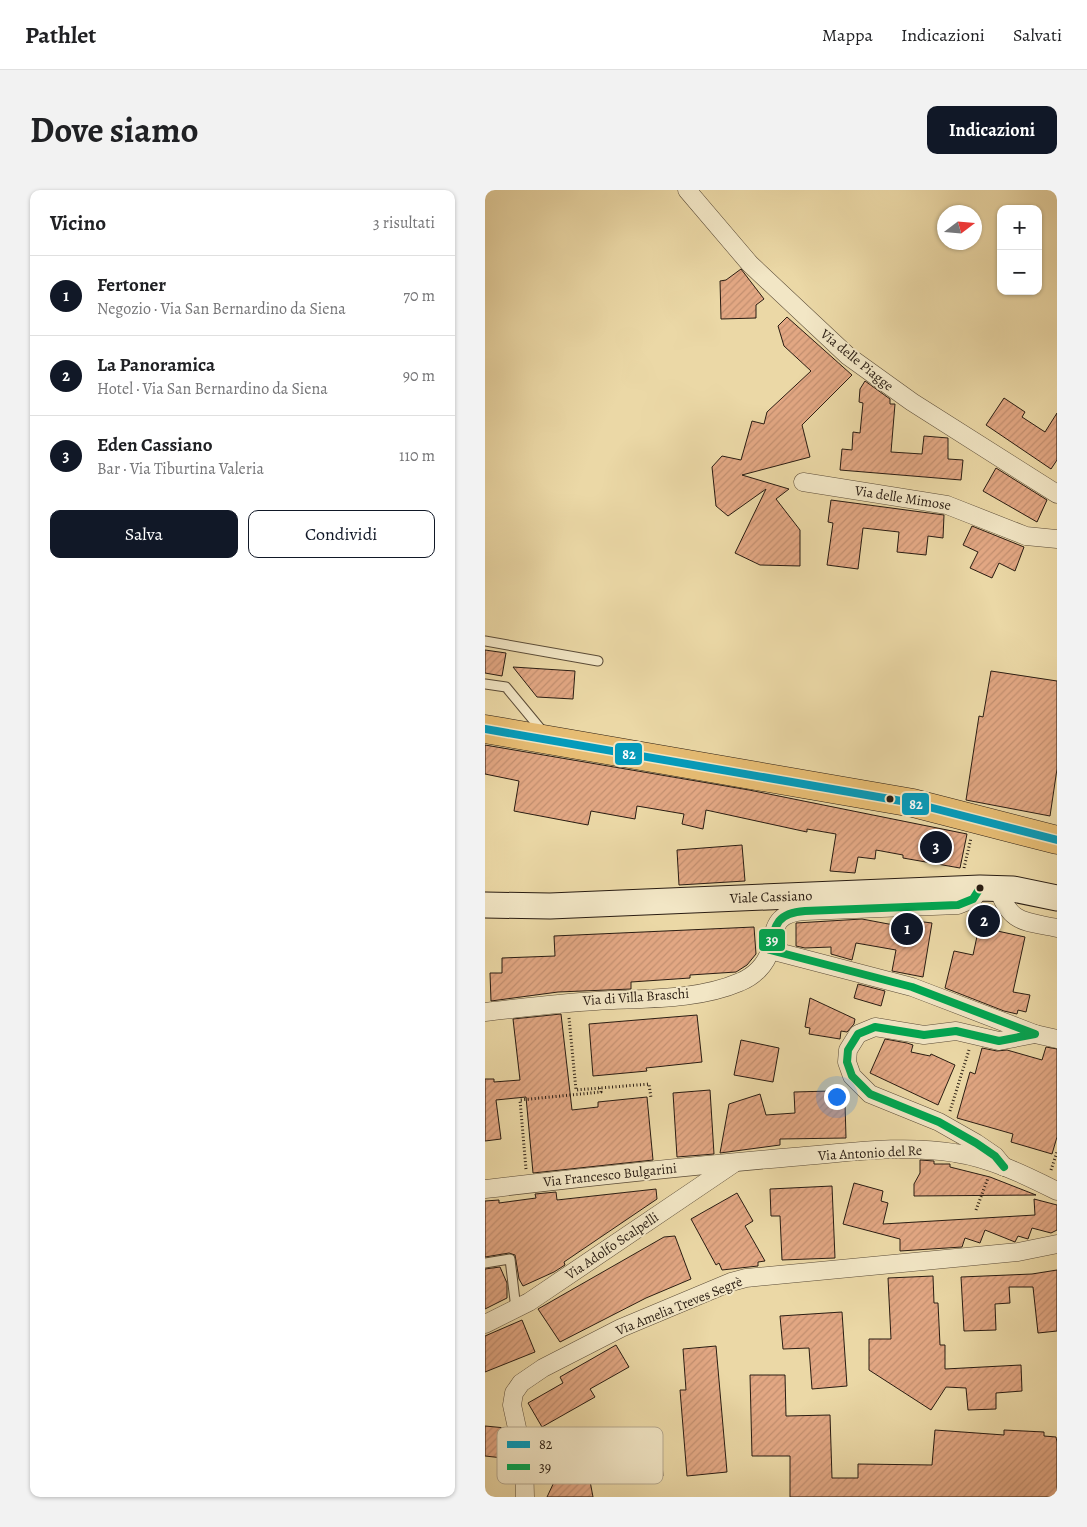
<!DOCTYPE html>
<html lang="it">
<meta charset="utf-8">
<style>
:root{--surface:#fff;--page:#f2f2f2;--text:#202124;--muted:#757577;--line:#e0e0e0;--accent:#111827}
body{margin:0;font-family:Alegreya,serif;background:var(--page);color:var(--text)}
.controls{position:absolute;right:15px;top:15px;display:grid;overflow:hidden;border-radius:10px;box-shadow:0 1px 4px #0004}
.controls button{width:45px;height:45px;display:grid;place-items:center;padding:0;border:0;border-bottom:1px solid var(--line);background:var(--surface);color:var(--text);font:25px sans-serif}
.compass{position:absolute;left:452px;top:15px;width:45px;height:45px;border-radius:50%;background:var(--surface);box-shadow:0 1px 4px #0004;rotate:74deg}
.you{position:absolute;left:351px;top:906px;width:18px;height:18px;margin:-12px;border:4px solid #fff;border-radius:50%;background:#1a73e8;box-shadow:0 0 0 8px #1a73e833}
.badge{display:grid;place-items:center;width:32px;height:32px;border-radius:50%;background:var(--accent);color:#fff;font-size:16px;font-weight:700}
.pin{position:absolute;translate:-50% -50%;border:2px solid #fff;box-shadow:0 1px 5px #0006}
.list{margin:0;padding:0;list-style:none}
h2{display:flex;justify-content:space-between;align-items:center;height:65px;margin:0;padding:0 20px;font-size:21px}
h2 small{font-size:16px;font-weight:400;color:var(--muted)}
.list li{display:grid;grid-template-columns:32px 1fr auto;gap:15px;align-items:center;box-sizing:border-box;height:80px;padding:0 20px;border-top:1px solid var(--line)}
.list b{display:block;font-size:19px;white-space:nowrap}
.list p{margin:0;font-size:16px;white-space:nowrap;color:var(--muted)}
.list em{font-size:16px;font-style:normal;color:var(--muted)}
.actions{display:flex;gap:10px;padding:15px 20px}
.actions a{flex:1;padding:11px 0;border:1px solid var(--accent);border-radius:10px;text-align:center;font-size:18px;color:var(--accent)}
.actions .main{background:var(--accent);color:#fff}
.map{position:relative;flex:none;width:572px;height:1307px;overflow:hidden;border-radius:10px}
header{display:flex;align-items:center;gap:30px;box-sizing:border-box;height:70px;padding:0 25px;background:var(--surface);border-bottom:1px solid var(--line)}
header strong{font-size:24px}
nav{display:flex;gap:28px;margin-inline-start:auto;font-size:18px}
.intro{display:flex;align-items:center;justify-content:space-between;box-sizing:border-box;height:120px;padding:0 30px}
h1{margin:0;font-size:35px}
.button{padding:12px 22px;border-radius:10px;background:var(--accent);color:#fff;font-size:18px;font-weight:700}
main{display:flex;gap:30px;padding:0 30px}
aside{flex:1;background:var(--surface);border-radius:10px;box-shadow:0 1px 4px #0004}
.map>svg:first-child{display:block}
.building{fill:url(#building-hatch);stroke:#291c12}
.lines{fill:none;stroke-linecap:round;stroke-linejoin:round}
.lane-casing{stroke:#5a4b37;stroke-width:11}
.street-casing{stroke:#5a4b37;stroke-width:19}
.secondary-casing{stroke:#291c12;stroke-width:27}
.primary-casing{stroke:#291c12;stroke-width:29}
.path{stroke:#291c12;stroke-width:3;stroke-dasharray:1 2.5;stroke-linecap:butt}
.lane{stroke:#f2e6c5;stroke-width:9}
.street{stroke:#f2e6c5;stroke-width:18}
.secondary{stroke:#f2e6c5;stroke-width:25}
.primary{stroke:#e6bc73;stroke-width:28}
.bus-1-casing{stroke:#f2e6c5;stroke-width:11}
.bus-2-casing{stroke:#f2e6c5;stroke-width:11}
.bus-1{stroke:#049bbb;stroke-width:8}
.bus-2{stroke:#00a651;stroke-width:8}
.bus-dot{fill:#291c12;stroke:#f2e6c5;stroke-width:2}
.labels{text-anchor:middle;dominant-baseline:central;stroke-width:4;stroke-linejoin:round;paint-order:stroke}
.street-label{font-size:14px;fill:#291c12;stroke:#f2e6c5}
.key{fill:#f2e6c5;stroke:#b6a98f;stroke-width:1}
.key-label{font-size:14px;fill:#291c12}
.line-badge{stroke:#f2e6c5;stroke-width:2}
.badge-label{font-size:14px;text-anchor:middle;font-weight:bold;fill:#fff}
</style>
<header>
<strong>Pathlet</strong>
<nav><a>Mappa</a><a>Indicazioni</a><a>Salvati</a></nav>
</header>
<div class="intro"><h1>Dove siamo</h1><a class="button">Indicazioni</a></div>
<main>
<aside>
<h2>Vicino<small>3 risultati</small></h2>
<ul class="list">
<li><span class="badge">1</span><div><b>Fertoner</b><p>Negozio · Via San Bernardino da Siena</p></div><em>70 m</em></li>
<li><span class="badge">2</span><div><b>La Panoramica</b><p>Hotel · Via San Bernardino da Siena</p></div><em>90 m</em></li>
<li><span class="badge">3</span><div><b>Eden Cassiano</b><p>Bar · Via Tiburtina Valeria</p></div><em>110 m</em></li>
</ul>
<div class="actions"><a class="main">Salva</a><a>Condividi</a></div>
</aside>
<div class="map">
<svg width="572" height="1307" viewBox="0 0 572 1307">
<defs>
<pattern id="building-hatch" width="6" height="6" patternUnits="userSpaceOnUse" patternTransform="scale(1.25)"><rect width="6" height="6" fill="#e2a783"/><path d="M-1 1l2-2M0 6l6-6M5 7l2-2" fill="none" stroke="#c28f70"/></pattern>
</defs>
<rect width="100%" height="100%" fill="#ebd8a6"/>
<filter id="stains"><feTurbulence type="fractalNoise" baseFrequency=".004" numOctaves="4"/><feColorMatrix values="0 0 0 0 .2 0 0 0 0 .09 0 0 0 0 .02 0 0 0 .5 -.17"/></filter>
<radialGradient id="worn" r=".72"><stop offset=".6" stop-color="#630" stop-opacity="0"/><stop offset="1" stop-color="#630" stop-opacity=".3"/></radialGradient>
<g class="building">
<path d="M 256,79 L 279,109 L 271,115 L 271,128 L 236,129 L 235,91 L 241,90 Z"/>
<path d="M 302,127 L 367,185 L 317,235 L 325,267 L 257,285 L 304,299 L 291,309 L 315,340 L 315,376 L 275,375 L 250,363 L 281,299 L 243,326 L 231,316 L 227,277 L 237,266 L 256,270 L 267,231 L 279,234 L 282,222 L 326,181 L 299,156 L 293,136 Z"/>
<path d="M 380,191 L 405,209 L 405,214 L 410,214 L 406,262 L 437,264 L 439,246 L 463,248 L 463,269 L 478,270 L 476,290 L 355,280 L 357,259 L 367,260 L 368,242 L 375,243 L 378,213 L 374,212 L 375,199 Z"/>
<path d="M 519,208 L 540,222 L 537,227 L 560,242 L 572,223 L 572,270 L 566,279 L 501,235 Z"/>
<path d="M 511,278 L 562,310 L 552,332 L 498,301 Z"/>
<path d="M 346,310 L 459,325 L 458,348 L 443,346 L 441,365 L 412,362 L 414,342 L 378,338 L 373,379 L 342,375 L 348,333 L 343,332 Z"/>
<path d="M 487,336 L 539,357 L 530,381 L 514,373 L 507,388 L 485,378 L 493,362 L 478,355 Z"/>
<path d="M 0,460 L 21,463 L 17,486 L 0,483 Z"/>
<path d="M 28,477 L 90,481 L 88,509 L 52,507 Z"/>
<path d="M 506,481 L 572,491 L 572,579 L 565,626 L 481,610 L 494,526 L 498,527 Z"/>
<path d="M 0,555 L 264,600 L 482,644 L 475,678 L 418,668 L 418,665 L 391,660 L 390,669 L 373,667 L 370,683 L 345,681 L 351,644 L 322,639 L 322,642 L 221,620 L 218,639 L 197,634 L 199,624 L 152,616 L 150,629 L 106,621 L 103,635 L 29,621 L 34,591 L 0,584 Z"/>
<path d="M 257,655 L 260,691 L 194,695 L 192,660 Z"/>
<path d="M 377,729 L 430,739 L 431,731 L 447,733 L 438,787 L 407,781 L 411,760 L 371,753 L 367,770 L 346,764 L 346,757 L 320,758 L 311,756 L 311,733 Z"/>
<path d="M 269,737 L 271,764 L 262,775 L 251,782 L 205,785 L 205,788 L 146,792 L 146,799 L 73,802 L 6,811 L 5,783 L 17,783 L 17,768 L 70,766 L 69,746 Z"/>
<path d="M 494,737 L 540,747 L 528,802 L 545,805 L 541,822 L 533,820 L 532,824 L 519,821 L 460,798 L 469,761 L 488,765 Z"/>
<path d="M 373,794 L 400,801 L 396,816 L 369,808 Z"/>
<path d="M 325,808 L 370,829 L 369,834 L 362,842 L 356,841 L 355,849 L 324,844 L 325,838 L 320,837 Z"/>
<path d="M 76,824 L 87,920 L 113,917 L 113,912 L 162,907 L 168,970 L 48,983 L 41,907 L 11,910 L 16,949 L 0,951 L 0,889 L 9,889 L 9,892 L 35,890 L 28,829 Z"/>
<path d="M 212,825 L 217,872 L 161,878 L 162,881 L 108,886 L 104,834 Z"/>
<path d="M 400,849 L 422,853 L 428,855 L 426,862 L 445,866 L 446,864 L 470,875 L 453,915 L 385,883 Z"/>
<path d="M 256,850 L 294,858 L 288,892 L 249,885 Z"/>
<path d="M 561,857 L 572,859 L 572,947 L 567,964 L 526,952 L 528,944 L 472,928 L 485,882 L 490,884 L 497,858 L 512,861 L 522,860 L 557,870 Z"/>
<path d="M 225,900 L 229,964 L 192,967 L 188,903 Z"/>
<path d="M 346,901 L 346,913 L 360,913 L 361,948 L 295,949 L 295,955 L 235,963 L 244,914 L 275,904 L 281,925 L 310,923 L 309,902 Z"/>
<path d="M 435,970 L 449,971 L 449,974 L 465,974 L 465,977 L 505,987 L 551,1005 L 429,1006 L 429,994 L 435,983 Z"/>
<path d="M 369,993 L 398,1001 L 396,1011 L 403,1013 L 398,1034 L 550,1025 L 549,1009 L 572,1015 L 572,1040 L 566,1043 L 547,1038 L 543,1049 L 533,1046 L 530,1052 L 500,1040 L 495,1053 L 480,1048 L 477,1057 L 415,1061 L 415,1049 L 358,1034 Z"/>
<path d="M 347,996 L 350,1068 L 297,1070 L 295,1026 L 286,1026 L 285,999 Z"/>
<path d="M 171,999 L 172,1009 L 79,1072 L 80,1075 L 69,1082 L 38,1096 L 34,1089 L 30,1065 L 24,1063 L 0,1067 L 0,1011 L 14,1010 L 14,1013 L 51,1008 L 50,1004 L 71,1002 L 72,1010 Z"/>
<path d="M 252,1003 L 268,1031 L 260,1036 L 280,1071 L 273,1072 L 273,1076 L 237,1080 L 234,1073 L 231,1075 L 206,1029 Z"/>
<path d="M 190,1046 L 206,1089 L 161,1108 L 75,1152 L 53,1119 L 179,1047 Z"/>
<path d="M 15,1077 L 22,1093 L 22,1108 L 0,1119 L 0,1079 Z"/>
<path d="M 572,1080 L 572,1141 L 553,1143 L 548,1097 L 524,1097 L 525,1113 L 510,1114 L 511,1140 L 479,1141 L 476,1087 L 547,1084 Z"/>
<path d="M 448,1086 L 449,1113 L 453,1113 L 455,1155 L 460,1155 L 460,1179 L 536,1175 L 537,1201 L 511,1203 L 511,1219 L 483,1220 L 481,1198 L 461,1197 L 446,1220 L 384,1180 L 384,1149 L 406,1149 L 403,1088 Z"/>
<path d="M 357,1122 L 362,1196 L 327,1199 L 324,1158 L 298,1159 L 295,1126 Z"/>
<path d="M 37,1130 L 50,1162 L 0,1182 L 0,1146 Z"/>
<path d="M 131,1155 L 144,1177 L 105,1199 L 110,1207 L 57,1237 L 43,1213 L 78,1193 L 75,1187 Z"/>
<path d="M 231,1156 L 242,1282 L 202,1286 L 195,1200 L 201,1200 L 198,1159 Z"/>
<path d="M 265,1185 L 300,1185 L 301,1226 L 345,1225 L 347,1288 L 373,1288 L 373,1274 L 447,1275 L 450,1240 L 519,1245 L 519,1240 L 559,1242 L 559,1246 L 571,1247 L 572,1252 L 572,1307 L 305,1307 L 305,1266 L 267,1266 Z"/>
<path d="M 0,1236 L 21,1238 L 18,1268 L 0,1266 Z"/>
<path d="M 174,1239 L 178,1286 L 105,1291 L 108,1307 L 62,1307 L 70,1290 L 78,1290 L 79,1283 L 86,1277 L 110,1273 L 108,1244 Z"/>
</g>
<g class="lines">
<defs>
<g id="lane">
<path d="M 0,451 L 113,471"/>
<path d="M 0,494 L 21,497 L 59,543"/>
<path d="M 0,1073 L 25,1069 L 31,1119"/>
</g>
<g id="street">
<path d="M 202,0 L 265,74 L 363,166 L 427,212 L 572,304"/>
<path d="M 318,292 L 462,315 L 541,346 L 572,349"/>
<path d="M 495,698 L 488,709 L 473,715 L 320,721 C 291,723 290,735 285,760 L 427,797 L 550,844 L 514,851 L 471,841 L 439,845 L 390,837 L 373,844 L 363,860 L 362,872 L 367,886 L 385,904 L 454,932 L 491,953 L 510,966 L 519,977"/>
<path d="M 513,698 C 525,734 539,731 572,738"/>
<path d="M 0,822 C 37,818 73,813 111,811 C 157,808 211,811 255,792 C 268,787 281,775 285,760"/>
<path d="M 550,844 L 572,849"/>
<path d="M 0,999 C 102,987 205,976 308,967 C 361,963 416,954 470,963 C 505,968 540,985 572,1001"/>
<path d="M 0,1134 L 44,1112 L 248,974"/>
<path d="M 40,1307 L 39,1270 L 27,1215 L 29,1203 L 36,1193 L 58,1178 L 136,1138 L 246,1092 L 261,1088 L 533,1062 L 572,1054"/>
</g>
<path id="secondary" d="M 0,715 L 65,716 L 495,698 L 528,699 L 572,708"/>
<path id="primary" d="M 0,539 L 428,613 L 572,650"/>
</defs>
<use href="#lane" class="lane-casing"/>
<use href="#street" class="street-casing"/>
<use href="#secondary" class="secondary-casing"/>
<use href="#primary" class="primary-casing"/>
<g class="path">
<path d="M 479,678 L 486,648"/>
<path d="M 84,828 L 91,900 L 164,894 L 166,908"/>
<path d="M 465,921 L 484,860"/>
<path d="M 41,979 L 35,910 L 116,902 L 115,898"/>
<path d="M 566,980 L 572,962"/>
<path d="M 491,1020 L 503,988"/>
</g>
<use href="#lane" class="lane"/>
<use href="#street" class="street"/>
<use href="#secondary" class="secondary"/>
<use href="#primary" class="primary"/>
<defs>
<path id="bus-1" d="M 0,539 L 428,613 L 572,650"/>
<path id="bus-2" d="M 495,698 L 488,709 L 473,715 L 320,721 C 291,723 290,735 285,760 L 427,797 L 550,844 L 514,851 L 471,841 L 439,845 L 390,837 L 373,844 L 363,860 L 362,872 L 367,886 L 385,904 L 454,932 L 491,953 L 510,966 L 519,977"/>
</defs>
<use href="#bus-1" class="bus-1-casing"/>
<use href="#bus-2" class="bus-2-casing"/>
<use href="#bus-1" class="bus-1"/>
<use href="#bus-2" class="bus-2"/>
</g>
<g class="bus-dot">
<circle cx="405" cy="609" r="4.5"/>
<circle cx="495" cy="698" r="4.5"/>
</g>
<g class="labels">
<g class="street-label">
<text transform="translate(372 170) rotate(39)">Via delle Piagge</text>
<text transform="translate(418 308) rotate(9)">Via delle Mimose</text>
<text transform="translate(286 707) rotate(-2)">Viale Cassiano</text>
<text transform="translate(151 807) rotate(-4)">Via di Villa Braschi</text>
<text transform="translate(385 963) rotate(-3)">Via Antonio del Re</text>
<text transform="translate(125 985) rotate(-6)">Via Francesco Bulgarini</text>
<text transform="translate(127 1056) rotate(-34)">Via Adolfo Scalpelli</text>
<text transform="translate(194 1116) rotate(-22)">Via Amelia Treves Segrè</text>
</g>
</g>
<rect x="12" y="1237" width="166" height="57" rx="8" class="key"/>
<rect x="22" y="1251" width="23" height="7" fill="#049bbb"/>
<rect x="22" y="1274" width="23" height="6" fill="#00a651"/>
<g class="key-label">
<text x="54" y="1259">82</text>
<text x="54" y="1282">39</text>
</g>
<g class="line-badge">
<rect x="129" y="552" width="29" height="24" rx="5" fill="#049bbb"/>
<rect x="416" y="602" width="29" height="24" rx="5" fill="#049bbb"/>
<rect x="273" y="738" width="28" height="24" rx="5" fill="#00a651"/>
</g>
<g class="badge-label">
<text x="144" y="569">82</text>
<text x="431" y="619">82</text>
<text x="287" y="755">39</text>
</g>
<rect width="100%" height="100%" filter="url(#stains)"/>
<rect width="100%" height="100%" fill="url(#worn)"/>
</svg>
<div class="controls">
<button>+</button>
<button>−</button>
</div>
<svg class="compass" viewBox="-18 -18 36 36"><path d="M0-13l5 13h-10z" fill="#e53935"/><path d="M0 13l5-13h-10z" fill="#757577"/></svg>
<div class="you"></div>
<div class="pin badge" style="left:422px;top:739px">1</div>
<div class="pin badge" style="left:499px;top:731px">2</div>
<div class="pin badge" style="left:451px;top:657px">3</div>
</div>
</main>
